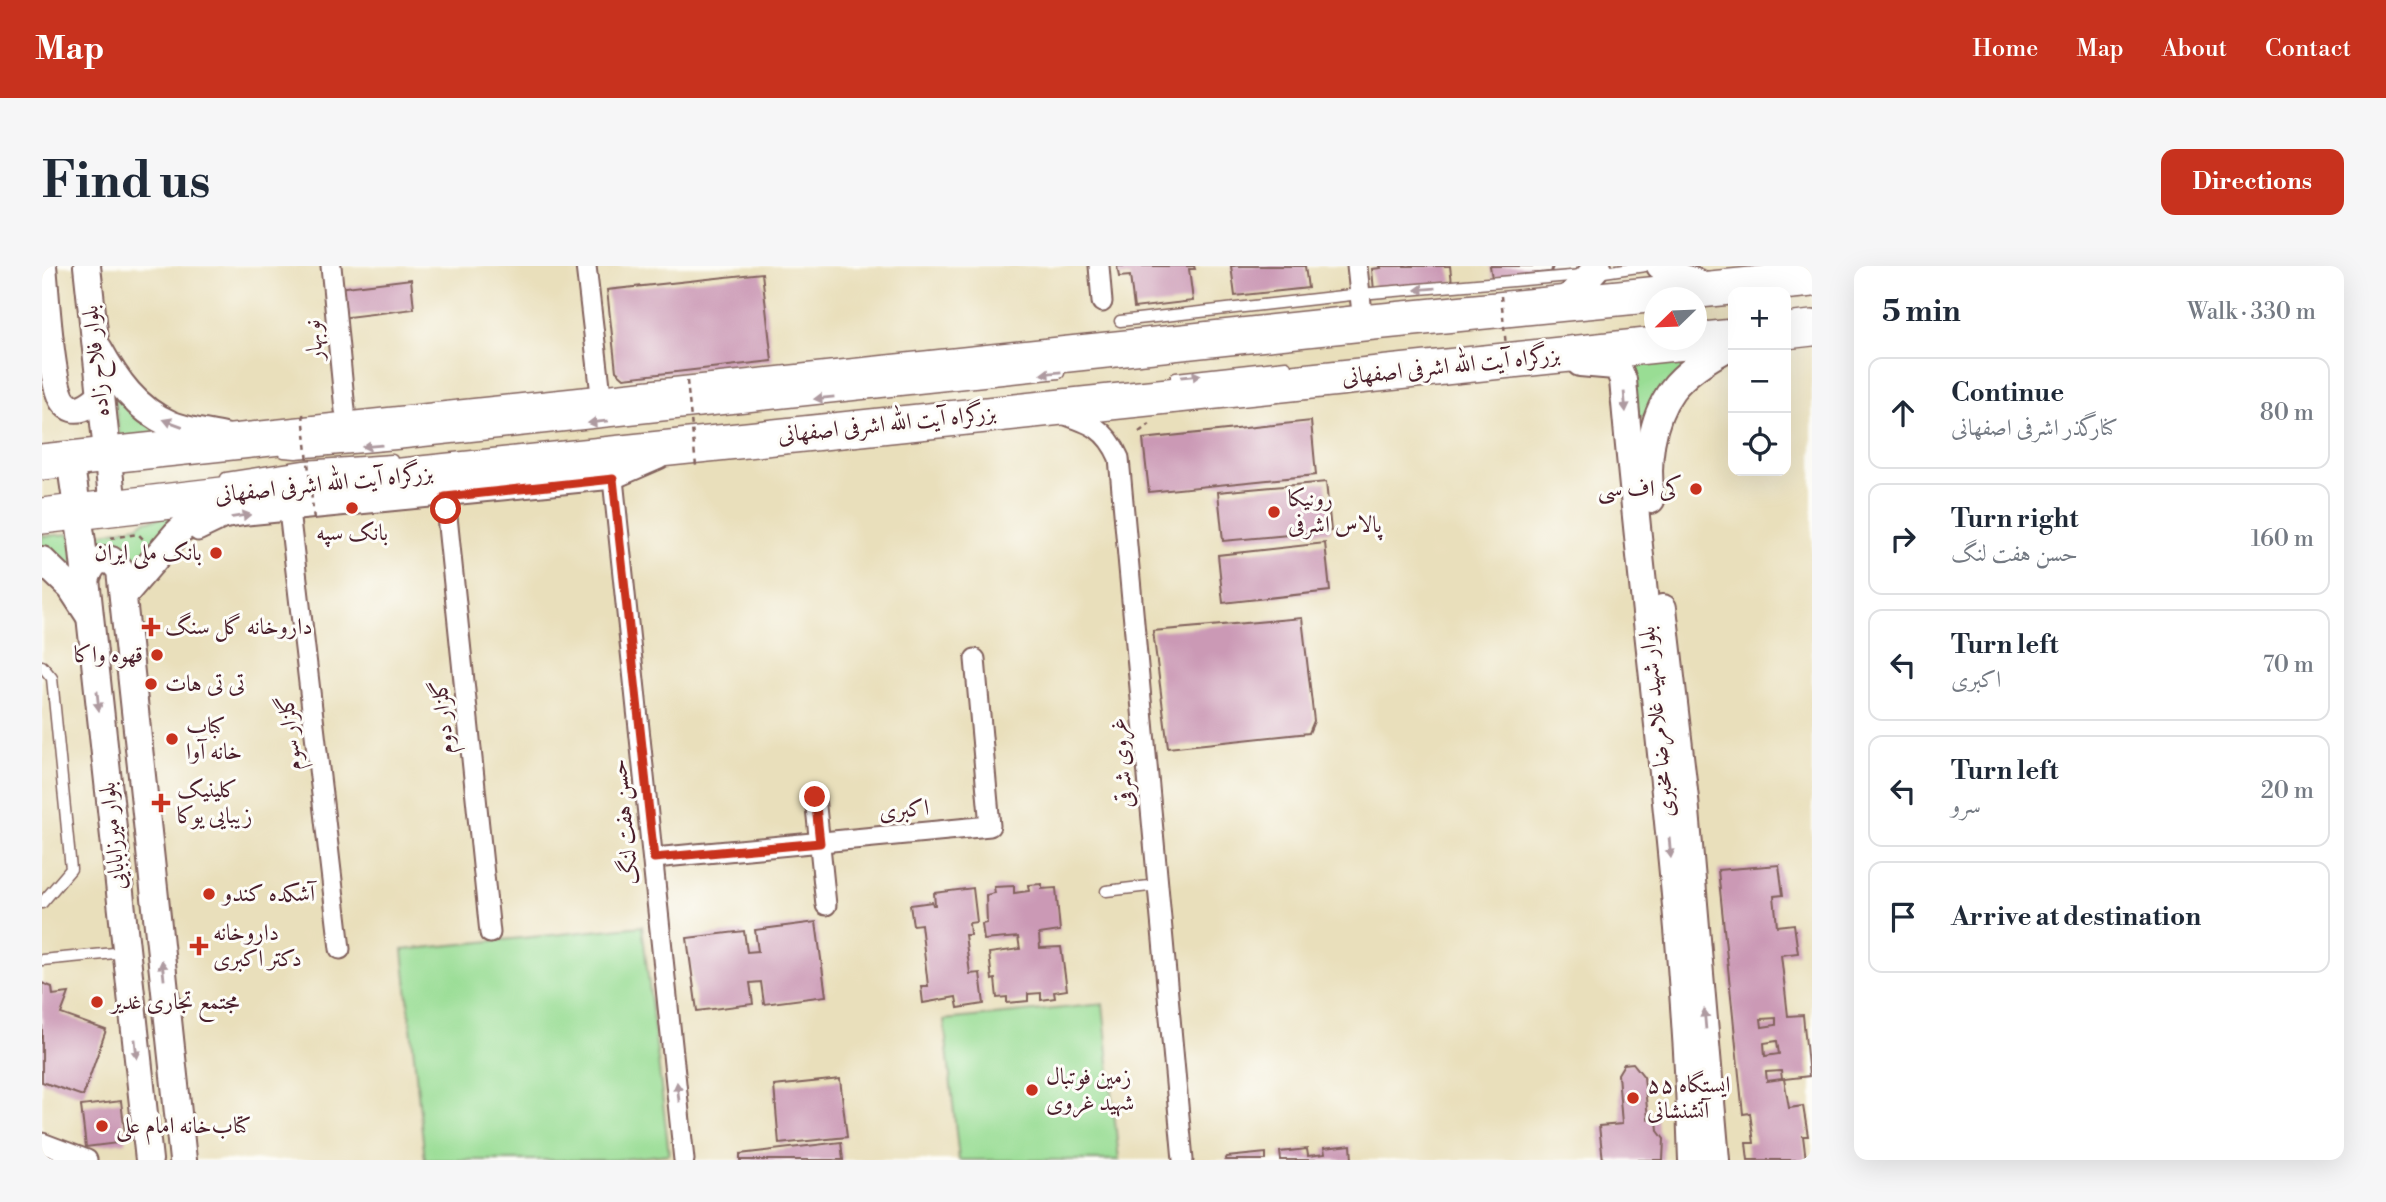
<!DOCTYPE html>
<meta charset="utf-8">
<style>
:root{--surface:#fff;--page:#f6f6f7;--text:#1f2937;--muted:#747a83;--line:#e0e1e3;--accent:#c8321e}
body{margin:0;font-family:"Libre Bodoni",Amiri,serif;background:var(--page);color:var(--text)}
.controls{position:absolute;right:21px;top:21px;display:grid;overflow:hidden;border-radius:14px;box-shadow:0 7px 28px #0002}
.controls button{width:63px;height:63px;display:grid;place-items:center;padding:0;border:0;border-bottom:2px solid var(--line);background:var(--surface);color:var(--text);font:35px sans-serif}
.compass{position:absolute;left:1602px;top:21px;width:63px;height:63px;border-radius:50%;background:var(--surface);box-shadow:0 7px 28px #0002;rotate:247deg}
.stop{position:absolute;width:21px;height:21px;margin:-16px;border:5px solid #c8321e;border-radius:50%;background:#fff}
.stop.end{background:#c8321e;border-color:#fff;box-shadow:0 2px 7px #0008}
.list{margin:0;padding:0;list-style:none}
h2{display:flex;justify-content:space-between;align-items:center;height:91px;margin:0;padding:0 28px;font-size:30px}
h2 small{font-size:23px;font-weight:400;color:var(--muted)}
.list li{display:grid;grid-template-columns:46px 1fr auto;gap:21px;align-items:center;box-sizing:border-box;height:112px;margin:0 14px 14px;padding:0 14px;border:2px solid var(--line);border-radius:14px}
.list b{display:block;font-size:26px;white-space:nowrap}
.list p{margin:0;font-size:23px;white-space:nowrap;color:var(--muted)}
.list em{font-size:23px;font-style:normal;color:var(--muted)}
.icon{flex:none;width:38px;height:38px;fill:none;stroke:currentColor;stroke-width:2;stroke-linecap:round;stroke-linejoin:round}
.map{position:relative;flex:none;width:1770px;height:894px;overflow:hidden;border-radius:14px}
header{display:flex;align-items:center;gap:42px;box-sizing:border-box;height:98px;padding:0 35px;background:var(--accent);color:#fff}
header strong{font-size:33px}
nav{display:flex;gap:38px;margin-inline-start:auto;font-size:24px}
.intro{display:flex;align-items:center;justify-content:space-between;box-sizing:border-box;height:168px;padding:0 42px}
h1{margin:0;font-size:49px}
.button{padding:18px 32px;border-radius:14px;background:var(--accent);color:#fff;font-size:24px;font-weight:700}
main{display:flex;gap:42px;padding:0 42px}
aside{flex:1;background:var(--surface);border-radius:14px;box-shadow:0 7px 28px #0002}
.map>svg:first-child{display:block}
.green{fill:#99dd94;stroke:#727e60;stroke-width:2}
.building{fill:#cb99b5;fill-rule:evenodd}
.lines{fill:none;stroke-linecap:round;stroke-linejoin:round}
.lane-casing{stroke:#82625d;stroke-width:13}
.street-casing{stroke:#82625d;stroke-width:23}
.secondary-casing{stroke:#82625d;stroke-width:30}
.highway-casing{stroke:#82625d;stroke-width:38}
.path{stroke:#82625d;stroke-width:2.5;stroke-dasharray:5 5;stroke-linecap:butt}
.lane{stroke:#fff;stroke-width:10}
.street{stroke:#fff;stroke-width:19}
.secondary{stroke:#fff;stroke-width:26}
.highway{stroke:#fff;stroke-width:35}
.path-bridge{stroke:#82625d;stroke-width:2.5;stroke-dasharray:5 5;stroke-linecap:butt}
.oneway{fill:#ae9aa0}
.route{stroke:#c8321e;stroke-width:9}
.poi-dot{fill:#c8321e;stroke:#fdfcf7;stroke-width:2.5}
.labels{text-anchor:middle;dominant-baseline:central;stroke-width:6;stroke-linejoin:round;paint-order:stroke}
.street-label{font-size:23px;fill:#4a1f2b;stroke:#fdfcf7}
.poi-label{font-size:23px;fill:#4a1f2b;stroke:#fdfcf7;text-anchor:start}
</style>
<header>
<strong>Map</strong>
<nav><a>Home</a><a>Map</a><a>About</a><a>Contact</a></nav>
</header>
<div class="intro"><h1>Find us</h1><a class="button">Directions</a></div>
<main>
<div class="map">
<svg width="1770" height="894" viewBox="0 0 1770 894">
<rect width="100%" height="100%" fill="#fdfcf7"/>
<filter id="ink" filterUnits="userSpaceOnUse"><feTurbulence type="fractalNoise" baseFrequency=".0143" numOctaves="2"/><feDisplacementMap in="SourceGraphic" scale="14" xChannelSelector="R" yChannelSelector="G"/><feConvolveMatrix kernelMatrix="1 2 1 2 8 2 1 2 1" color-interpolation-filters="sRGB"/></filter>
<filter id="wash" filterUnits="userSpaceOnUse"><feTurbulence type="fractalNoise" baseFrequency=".00686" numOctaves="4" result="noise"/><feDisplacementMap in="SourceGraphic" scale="28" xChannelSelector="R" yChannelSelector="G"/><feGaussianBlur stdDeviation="1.57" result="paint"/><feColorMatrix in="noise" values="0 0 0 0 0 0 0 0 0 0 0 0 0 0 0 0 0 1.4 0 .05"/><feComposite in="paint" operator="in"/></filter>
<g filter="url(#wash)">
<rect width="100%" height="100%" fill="#e9dfbb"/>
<g class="green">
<path d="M 1680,80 L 1607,148 L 1594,154 L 1578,90 Z"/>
<path d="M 70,119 L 156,169 L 78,173 Z"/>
<path d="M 166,242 L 92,312 L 57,284 L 53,269 L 95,260 L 102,255 Z"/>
<path d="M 0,265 L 2,270 L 28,268 L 37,320 L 0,285 Z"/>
<path d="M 600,660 L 627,888 L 573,894 L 383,894 L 361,684 Z"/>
<path d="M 1061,738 L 1077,894 L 917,894 L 902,754 Z"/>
</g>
<g id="blocks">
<g class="building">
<path d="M 1075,0 L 1152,0 L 1153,3 L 1147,3 L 1151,35 L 1092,42 L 1088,10 L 1077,11 Z"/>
<path d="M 1189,0 L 1263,0 L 1266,22 L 1193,30 Z"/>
<path d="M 1338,0 L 1408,0 L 1410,17 L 1332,25 L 1330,3 L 1339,2 Z"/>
<path d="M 1448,0 L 1511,0 L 1509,6 L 1450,12 Z"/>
<path d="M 720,7 L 730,95 L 582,112 L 574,105 L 565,24 Z"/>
<path d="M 369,13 L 372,43 L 298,52 L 295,22 Z"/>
<path d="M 1269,155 L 1274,209 L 1107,226 L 1101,173 Z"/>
<path d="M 1284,216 L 1289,265 L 1181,275 L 1176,226 Z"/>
<path d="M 1283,277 L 1288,325 L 1181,337 L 1176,289 Z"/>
<path d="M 1260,352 L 1272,455 L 1267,467 L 1126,482 L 1111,365 Z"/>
<path d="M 1737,599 L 1741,629 L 1732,630 L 1735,660 L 1752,658 L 1756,687 L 1739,689 L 1746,750 L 1761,749 L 1767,810 L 1742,813 L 1747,842 L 1761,840 L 1766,870 L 1761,870 L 1764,894 L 1706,894 L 1704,877 L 1712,877 L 1708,847 L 1701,848 L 1676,604 ZM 1734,752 L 1734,759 L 1720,761 L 1719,753 ZM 1735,775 L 1737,788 L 1723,790 L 1722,777 ZM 1739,805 L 1740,813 L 1725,815 L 1724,806 Z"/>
<path d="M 1000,618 L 1000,623 L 1014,622 L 1018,665 L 997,668 L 998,682 L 1019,681 L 1025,724 L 1012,726 L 1013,732 L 999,734 L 999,727 L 986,728 L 986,735 L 965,737 L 965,731 L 955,732 L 953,713 L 950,714 L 947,687 L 978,683 L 976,671 L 942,674 L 940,658 L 945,657 L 944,629 L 953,627 L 952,621 L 972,620 L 972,627 L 987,625 L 986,619 Z"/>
<path d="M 931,622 L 935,656 L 927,657 L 928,669 L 923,669 L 928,708 L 938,707 L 942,738 L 916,742 L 914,731 L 881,737 L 879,720 L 886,720 L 879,658 L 871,659 L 868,639 L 890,636 L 891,639 L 893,639 L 892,627 Z"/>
<path d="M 774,656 L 784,730 L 722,738 L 719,716 L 708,717 L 711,738 L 655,745 L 645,672 L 702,665 L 705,686 L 716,685 L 713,664 Z"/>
<path d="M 0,717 L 10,721 L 11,729 L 27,727 L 19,748 L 64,764 L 41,830 L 0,816 Z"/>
<path d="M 1591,797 L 1602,811 L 1606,853 L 1615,852 L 1616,865 L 1622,873 L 1621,894 L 1561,894 L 1557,860 L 1580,858 L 1576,808 L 1582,798 Z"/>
<path d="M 798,813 L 805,871 L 737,878 L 732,820 Z"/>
<path d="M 79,835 L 84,876 L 44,881 L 39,840 Z"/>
<path d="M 799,876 L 801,894 L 698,894 L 698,888 Z"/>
<path d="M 1309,879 L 1310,894 L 1239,894 L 1238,886 L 1265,883 L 1266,890 L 1283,888 L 1282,882 Z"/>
<path d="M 1224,887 L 1224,894 L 1183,894 L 1185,891 Z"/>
</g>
</g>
</g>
<g filter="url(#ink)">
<use href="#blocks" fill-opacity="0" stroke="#82625d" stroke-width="2"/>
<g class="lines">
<defs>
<g id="lane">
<path d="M 1555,7 L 1603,0"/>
<path d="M 1078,55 L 1318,28 L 1540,9"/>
<path d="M 1134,112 L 1244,100"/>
<path d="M 242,186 L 254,187 L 354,178 L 1017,107"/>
<path d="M 184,212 L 262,200 L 350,194"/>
<path d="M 0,400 L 10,412 L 29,603 L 0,637"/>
<path d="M 1064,625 L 1116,619"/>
<path d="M 0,694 L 83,686"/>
</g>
<g id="street">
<path d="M 289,0 L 303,144"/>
<path d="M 544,0 L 560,137"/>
<path d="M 1057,0 L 1060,36"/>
<path d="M 1315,0 L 1321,57"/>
<path d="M 1018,147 C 1048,157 1064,162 1077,192 L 1141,894"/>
<path d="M 571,213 L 642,894"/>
<path d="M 403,231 L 448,667"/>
<path d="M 247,245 L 298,683"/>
<path d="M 156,265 L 181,253 L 205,249 L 571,213 L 617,193"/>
<path d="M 773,531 L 784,639"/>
<path d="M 612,592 L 948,560 L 933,393"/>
<path d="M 0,877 L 45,894"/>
</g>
<g id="secondary">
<path d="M 1,0 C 4,27 8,116 21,135 C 33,151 48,139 58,130"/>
<path d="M 45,0 L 71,241"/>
<path d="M 1618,0 L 1636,10 L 1665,20"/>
<path d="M 1520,37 L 1533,26 L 1556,0"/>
<path d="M 57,83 C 74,114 94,143 128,158 C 145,165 164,167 182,171"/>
<path d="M 1538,97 L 1573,100 L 1577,104 L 1581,114 C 1603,374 1642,633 1650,894"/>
<path d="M 28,193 L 40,276 L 107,894"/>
<path d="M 1609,234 C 1604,198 1608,154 1630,124 C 1645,104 1669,90 1691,79"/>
<path d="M 0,294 L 29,322 L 46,348"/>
<path d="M 44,313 C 50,299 53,293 69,294 L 78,304 L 141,894"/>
<path d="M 81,330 L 134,268 L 148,255 L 191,233"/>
<path d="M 1621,342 L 1643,533 L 1674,894"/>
</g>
<g id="highway">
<path d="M 1744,65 L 1770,62"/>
<path d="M 0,196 L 1321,57 L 1770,13"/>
<path d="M 0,250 L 206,226 L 1691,71"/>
</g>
</defs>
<use href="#lane" class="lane-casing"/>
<use href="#street" class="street-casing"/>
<use href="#secondary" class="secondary-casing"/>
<use href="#highway" class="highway-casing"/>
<g class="path">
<path d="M 1097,166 L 1108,158"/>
<path d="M 68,272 L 96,268 L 101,273"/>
</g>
<use href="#lane" class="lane"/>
<use href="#street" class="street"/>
<use href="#secondary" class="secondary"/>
<use href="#highway" class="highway"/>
<g class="path-bridge">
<path d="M 1459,30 L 1467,110"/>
<path d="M 645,115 L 654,200"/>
<path d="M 261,148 L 272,254"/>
</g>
</g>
<defs><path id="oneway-solid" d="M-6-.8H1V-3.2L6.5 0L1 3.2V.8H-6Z" transform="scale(1.75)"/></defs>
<g class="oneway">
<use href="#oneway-solid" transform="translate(1383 23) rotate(175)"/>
<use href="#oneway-solid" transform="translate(1009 107) rotate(174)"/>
<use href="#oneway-solid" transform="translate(1149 110) rotate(-6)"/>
<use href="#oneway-solid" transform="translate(782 132) rotate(174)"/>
<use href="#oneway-solid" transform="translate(1583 136) rotate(85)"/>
<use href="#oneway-solid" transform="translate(556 156) rotate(174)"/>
<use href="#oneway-solid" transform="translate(131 157) rotate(-160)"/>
<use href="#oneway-solid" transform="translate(330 180) rotate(175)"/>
<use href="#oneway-solid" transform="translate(199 250) rotate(-9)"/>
<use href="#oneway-solid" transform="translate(56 435) rotate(84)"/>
<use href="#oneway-solid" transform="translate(1628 582) rotate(85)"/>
<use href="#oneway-solid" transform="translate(121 704) rotate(-96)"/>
<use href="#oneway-solid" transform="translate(1663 753) rotate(-95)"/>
<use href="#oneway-solid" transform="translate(94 783) rotate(84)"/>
<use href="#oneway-solid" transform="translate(636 826) rotate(-96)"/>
</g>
</g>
<g class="lines" filter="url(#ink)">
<path class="route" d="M 404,243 L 403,231 L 571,213 L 612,592 L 778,577 L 773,531"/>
</g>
<g class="poi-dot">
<circle cx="1654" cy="223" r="7"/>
<circle cx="310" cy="242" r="7"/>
<circle cx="1232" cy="246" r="7"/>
<circle cx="174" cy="287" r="7"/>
<path d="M105.5 350.5h7v7h7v7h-7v7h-7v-7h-7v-7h7z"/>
<circle cx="115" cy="389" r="7"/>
<circle cx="109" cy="418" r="7"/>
<circle cx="130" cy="473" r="7"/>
<path d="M115.5 526.5h7v7h7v7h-7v7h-7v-7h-7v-7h7z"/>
<circle cx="167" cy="628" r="7"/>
<path d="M153.5 669.5h7v7h7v7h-7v7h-7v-7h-7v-7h7z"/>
<circle cx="55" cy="736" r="7"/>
<circle cx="990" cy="824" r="7"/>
<circle cx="1591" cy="832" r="7"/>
<circle cx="60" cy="860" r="7"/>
</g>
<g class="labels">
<g class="street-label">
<text transform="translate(272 74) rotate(-95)">نوبهار</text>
<text transform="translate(54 95) rotate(-96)">بلوار فلاح زاده</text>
<text transform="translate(1409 100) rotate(-6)">بزرگراه آیت الله اشرفی اصفهانی</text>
<text transform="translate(845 158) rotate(-6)">بزرگراه آیت الله اشرفی اصفهانی</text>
<text transform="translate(282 218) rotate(-6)">بزرگراه آیت الله اشرفی اصفهانی</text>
<text transform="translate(401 451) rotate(-96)">گلزار دوم</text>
<text transform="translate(1615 456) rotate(-96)">بلوار شهید غلامرضا مخبری</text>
<text transform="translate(248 467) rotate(-97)">گلزار سوم</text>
<text transform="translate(1080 497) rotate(-95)">غروی شرقی</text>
<text transform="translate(862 544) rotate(-5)">اکبری</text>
<text transform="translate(583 556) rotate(-96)">حسن هفت لنگ</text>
<text transform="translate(71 570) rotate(-96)">بلوار میرزابابایی</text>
</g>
<g class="poi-label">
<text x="1640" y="223" text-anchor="end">کی اف سی</text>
<text x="1246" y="233">رونیکا<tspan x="1246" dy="26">پالاس اشرفی</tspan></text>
<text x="310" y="267" text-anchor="middle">بانک سپه</text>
<text x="160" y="287" text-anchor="end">بانک ملی ایران</text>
<text x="123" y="361">داروخانه گل سنگ</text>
<text x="101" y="389" text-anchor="end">قهوه واکا</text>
<text x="123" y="418">تی تی هات</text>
<text x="144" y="460">کباب<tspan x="144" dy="26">خانه آوا</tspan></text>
<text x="135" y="524">کلینیک<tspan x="135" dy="26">زیبایی یوکا</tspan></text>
<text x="181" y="628">آشکده کندو</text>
<text x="171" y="667">داروخانه<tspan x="171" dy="26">دکتر اکبری</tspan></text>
<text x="69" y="736">مجتمع تجاری غدیر</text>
<text x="1004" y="811">زمین فوتبال<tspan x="1004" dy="26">شهید غروی</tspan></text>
<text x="1605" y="819">ایستگاه ۵۵<tspan x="1605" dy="26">آتشنشانی</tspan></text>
<text x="74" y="860">کتاب‌خانه امام علی</text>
</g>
</g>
</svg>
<div class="controls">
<button>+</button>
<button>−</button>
<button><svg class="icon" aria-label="locate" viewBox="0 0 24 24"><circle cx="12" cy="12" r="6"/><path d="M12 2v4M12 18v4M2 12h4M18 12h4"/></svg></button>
</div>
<svg class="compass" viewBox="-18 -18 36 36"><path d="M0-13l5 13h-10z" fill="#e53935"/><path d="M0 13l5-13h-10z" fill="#747a83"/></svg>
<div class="stop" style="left:404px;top:243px"></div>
<div class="stop end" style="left:773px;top:531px"></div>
</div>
<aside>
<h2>5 min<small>Walk · 330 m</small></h2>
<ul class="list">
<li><svg class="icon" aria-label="ahead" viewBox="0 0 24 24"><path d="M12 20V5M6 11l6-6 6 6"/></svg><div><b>Continue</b><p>کنارگذر اشرفی اصفهانی</p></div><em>80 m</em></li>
<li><svg class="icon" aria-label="right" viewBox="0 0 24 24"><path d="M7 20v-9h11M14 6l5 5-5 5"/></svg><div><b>Turn right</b><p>حسن هفت لنگ</p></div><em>160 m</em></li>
<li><svg class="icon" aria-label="left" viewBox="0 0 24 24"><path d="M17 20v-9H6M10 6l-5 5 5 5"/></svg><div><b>Turn left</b><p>اکبری</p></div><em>70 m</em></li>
<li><svg class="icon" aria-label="left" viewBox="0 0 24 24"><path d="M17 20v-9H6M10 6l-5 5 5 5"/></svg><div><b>Turn left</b><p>سرو</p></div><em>20 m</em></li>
<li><svg class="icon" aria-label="arrive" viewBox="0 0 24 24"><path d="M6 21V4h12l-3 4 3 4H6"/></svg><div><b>Arrive at destination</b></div></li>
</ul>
</aside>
</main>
